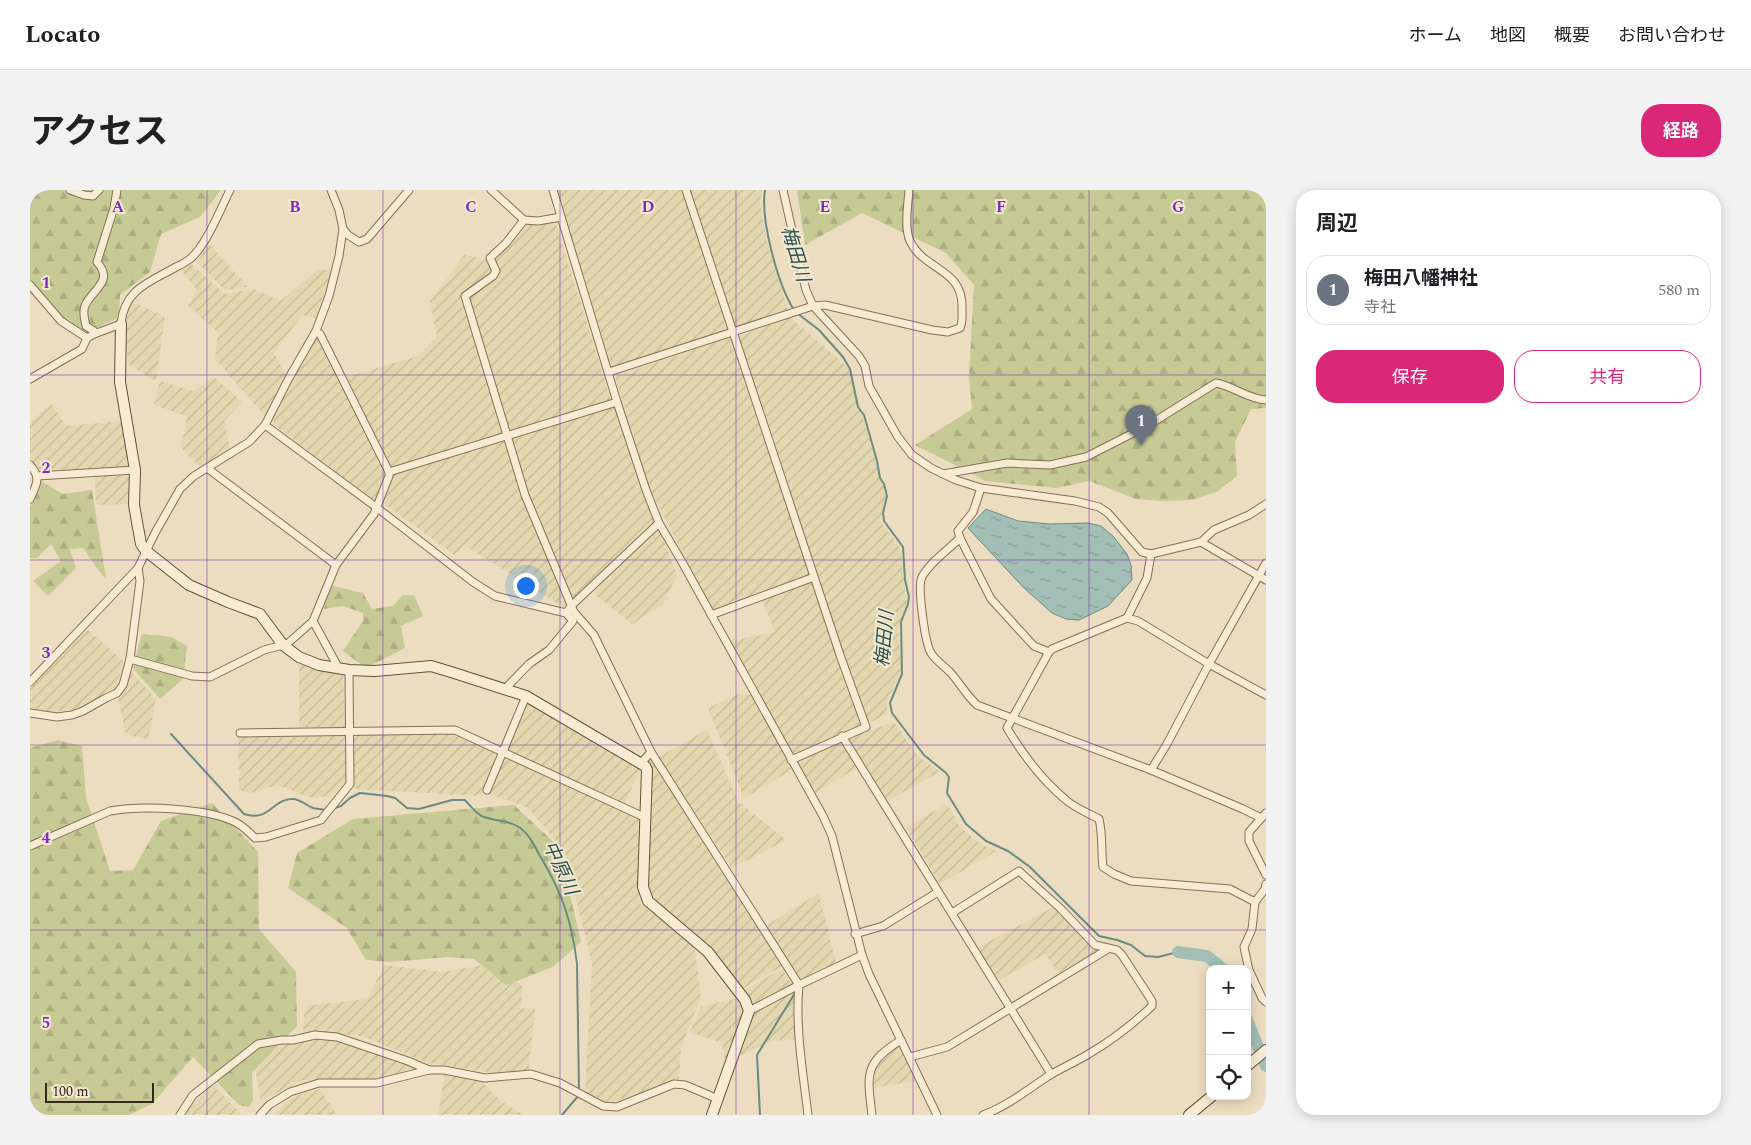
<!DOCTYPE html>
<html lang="ja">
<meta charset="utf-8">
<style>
:root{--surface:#fff;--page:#f2f2f2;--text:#202124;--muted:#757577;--line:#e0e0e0;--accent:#db2777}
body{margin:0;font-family:Spectral,"Noto Sans JP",serif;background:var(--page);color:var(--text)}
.controls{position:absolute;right:15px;bottom:15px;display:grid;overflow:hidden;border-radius:10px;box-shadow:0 2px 12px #0003}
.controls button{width:45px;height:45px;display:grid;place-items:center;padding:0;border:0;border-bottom:1px solid var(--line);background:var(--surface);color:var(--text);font:25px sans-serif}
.scale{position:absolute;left:15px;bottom:12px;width:109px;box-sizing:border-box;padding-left:5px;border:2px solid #35281d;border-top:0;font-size:14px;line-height:18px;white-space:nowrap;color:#35281d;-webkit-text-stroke:4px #f4e8d0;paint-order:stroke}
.you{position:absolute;left:495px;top:395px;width:18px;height:18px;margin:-12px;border:4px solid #fff;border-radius:50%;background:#1a73e8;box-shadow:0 0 0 8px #1a73e833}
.badge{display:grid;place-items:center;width:32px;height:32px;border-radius:50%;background:var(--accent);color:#fff;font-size:16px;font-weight:700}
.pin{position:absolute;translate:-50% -41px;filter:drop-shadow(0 1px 2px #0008)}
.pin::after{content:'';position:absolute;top:26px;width:18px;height:15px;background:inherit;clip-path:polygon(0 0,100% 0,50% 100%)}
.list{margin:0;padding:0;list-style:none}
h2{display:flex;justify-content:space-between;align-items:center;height:65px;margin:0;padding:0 20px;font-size:21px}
h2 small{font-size:16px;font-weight:400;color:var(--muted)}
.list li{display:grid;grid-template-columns:32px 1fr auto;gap:15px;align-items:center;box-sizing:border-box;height:70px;margin:0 10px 10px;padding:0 10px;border:1px solid var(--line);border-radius:20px}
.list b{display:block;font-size:19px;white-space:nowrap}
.list p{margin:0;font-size:16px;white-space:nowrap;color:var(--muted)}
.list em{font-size:16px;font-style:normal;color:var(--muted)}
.actions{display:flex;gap:10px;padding:15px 20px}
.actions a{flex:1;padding:11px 0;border:1px solid var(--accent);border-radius:20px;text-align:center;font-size:18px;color:var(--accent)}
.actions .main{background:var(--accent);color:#fff}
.icon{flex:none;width:28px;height:28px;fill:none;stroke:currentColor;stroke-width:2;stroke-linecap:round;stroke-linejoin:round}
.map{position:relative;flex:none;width:1236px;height:925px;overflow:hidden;border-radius:20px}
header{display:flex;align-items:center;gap:30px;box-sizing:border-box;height:70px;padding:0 25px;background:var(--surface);border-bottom:1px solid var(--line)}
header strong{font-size:24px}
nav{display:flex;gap:28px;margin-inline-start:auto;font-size:18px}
.intro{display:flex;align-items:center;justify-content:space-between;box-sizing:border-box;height:120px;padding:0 30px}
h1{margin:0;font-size:35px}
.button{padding:12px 22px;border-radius:20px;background:var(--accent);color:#fff;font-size:18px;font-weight:700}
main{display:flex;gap:30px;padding:0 30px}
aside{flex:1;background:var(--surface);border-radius:20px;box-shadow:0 2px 12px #0003}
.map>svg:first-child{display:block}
.farmland{fill:url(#farmland-furrows)}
.forest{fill:url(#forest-firs)}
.water{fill:url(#water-ripples);stroke:#6b8c82}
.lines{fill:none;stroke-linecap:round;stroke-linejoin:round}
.stream{stroke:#6b8c82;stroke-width:2}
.river{stroke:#a3bfb5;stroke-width:12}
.street-casing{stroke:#856f59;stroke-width:9}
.secondary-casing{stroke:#67503c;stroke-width:12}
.street{stroke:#f7ebd3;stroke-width:7}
.secondary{stroke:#f7ebd3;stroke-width:10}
.grid{fill:none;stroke:#7b2cbf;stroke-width:1;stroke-opacity:0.55}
.labels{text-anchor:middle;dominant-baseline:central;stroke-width:4;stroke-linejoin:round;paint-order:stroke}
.water-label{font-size:19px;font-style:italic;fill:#2c5450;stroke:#f4e8d0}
.grid-label{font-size:16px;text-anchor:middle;font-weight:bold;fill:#7b2cbf;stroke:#f4e8d0;stroke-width:4;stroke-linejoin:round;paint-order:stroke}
</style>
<header>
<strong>Locato</strong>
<nav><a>ホーム</a><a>地図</a><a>概要</a><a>お問い合わせ</a></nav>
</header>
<div class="intro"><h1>アクセス</h1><a class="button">経路</a></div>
<main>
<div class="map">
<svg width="1236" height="925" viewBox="0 0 1236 925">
<defs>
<pattern id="farmland-furrows" width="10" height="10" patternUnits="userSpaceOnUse" patternTransform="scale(1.25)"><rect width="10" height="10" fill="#e2d7ae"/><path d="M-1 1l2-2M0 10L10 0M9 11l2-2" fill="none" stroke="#c2b995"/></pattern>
<pattern id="forest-firs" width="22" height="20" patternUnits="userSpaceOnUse" patternTransform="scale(1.25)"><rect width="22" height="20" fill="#c6ca95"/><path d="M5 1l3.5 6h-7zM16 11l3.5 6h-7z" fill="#abae80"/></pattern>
<pattern id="water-ripples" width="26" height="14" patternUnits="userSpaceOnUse" patternTransform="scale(1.25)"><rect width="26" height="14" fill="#a3bfb5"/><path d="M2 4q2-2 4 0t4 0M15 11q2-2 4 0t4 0" fill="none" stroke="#869b93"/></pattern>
</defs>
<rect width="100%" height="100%" fill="#ecddc1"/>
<g class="farmland">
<path d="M 527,0 L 652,0 L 699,141 L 582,177 Z"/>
<path d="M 659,0 L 732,0 L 730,11 L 736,49 L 758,120 L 707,139 L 705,137 Z"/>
<path d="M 525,31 L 581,210 L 480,243 L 478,242 L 438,108 L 468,83 L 464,69 L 493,35 Z"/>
<path d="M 179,54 L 218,97 L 195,100 L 167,72 Z"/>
<path d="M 435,64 L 459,71 L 462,81 L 460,85 L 432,106 L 473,242 L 470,245 L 363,277 L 359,274 L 317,187 L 388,166 L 407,146 L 400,111 Z"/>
<path d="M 161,74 L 195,104 L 223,99 L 251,111 L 287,80 L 302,80 L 286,128 L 272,125 L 244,163 L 255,184 L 235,226 L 185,169 L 188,143 L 158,115 L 167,100 L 151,80 Z"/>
<path d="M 103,112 L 135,127 L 126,191 L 98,174 L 96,129 Z"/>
<path d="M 760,127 L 818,178 L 856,305 L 850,331 L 870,358 L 877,415 L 868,439 L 872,481 L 857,511 L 857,524 L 840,533 L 836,530 L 709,146 Z"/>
<path d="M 286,145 L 355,281 L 355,285 L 345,312 L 245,235 L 243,229 Z"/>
<path d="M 698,148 L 702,150 L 780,385 L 682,420 L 620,299 L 585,187 Z"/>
<path d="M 184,187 L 212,212 L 194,231 L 200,258 L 171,278 L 151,258 L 157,226 L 124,215 L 130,191 L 163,201 Z"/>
<path d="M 21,213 L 36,236 L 91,231 L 102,277 L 12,281 L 0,272 L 0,233 Z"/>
<path d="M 584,216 L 611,302 L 626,330 L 541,411 L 507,327 L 481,248 Z"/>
<path d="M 475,250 L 493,307 L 536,416 L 528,414 L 434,355 L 425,365 L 353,313 L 364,284 Z"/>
<path d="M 101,285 L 102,314 L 66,315 L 65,286 Z"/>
<path d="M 627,338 L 630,339 L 647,386 L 632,415 L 602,434 L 563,403 L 587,377 Z"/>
<path d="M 781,391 L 783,393 L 833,532 L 831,535 L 763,566 L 699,451 L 745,442 L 732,410 Z"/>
<path d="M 57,439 L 95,473 L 84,500 L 49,519 L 23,522 L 0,519 L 0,498 Z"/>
<path d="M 269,472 L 313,483 L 315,537 L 269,537 Z"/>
<path d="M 100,481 L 126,509 L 118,549 L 96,545 L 87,505 Z"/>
<path d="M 709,504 L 722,505 L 762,580 L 714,608 L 678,518 Z"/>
<path d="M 496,513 L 499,513 L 611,578 L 594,614 L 477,560 Z"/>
<path d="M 864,532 L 888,566 L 910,582 L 857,611 L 818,548 Z"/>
<path d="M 677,540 L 708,611 L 756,650 L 702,678 L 628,567 Z"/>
<path d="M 425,542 L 469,562 L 452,606 L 324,599 L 323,544 Z"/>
<path d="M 315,545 L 318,593 L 300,606 L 282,608 L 248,595 L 220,603 L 209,600 L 208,547 Z"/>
<path d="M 812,551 L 828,577 L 784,604 L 766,571 Z"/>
<path d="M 475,566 L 610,629 L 608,697 L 610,713 L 664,755 L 671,807 L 651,857 L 649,889 L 581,913 L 573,912 L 555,901 L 562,773 L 534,660 L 498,618 L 459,604 Z"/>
<path d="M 621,567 L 753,776 L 712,799 L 621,709 L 615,694 L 621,578 L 618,571 Z"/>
<path d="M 917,614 L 930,637 L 949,653 L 966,661 L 910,694 L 876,637 Z"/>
<path d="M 789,703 L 806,773 L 770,790 L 737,735 Z"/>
<path d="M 1025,716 L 1061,756 L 1070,760 L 1028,783 L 1015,764 L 969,790 L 947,758 Z"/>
<path d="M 464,773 L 493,797 L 490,818 L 505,819 L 498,888 L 398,873 L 332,846 L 273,842 L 275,816 L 338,809 L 354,775 L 413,782 Z"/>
<path d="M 752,779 L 762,794 L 727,814 L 723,813 L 714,800 Z"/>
<path d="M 765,800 L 767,849 L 742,851 L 710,866 L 725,821 Z"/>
<path d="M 710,808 L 716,821 L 700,870 L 694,868 L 692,853 L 660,842 L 671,816 Z"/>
<path d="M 286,848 L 324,856 L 392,879 L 344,890 L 273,890 L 231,911 L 223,869 L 253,855 Z"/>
<path d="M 870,855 L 885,891 L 844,898 L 843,884 L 853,868 Z"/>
<path d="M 415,883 L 451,891 L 471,911 L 494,925 L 410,925 L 408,923 Z"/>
<path d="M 182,894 L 212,925 L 154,925 Z"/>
<path d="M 290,899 L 307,925 L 243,925 L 262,907 Z"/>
</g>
<g class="forest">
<path d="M 0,0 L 191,0 L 170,27 L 131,44 L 120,82 L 90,105 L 89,127 L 55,144 L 42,141 L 0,94 Z"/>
<path d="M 767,0 L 1236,0 L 1236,218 L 1221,219 L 1205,252 L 1207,286 L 1188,301 L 1163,310 L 1134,311 L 1106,309 L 1059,291 L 1026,298 L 956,291 L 885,255 L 942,219 L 939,186 L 944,95 L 916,63 L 832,23 L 775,55 Z"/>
<path d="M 11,291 L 33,304 L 62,300 L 76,389 L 66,377 L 53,358 L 40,359 L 46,378 L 18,406 L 3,391 L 31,371 L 21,354 L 7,368 L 0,368 L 0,317 Z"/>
<path d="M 303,396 L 333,403 L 342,419 L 363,416 L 373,405 L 384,405 L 393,426 L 371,436 L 375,458 L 336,478 L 313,461 L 333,431 L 333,423 L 313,416 L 294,419 L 296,408 Z"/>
<path d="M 112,444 L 141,447 L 157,456 L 153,489 L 130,509 L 103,478 Z"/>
<path d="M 28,550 L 52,556 L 56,607 L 80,681 L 103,680 L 131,631 L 182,613 L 228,662 L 229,739 L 266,782 L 267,836 L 222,882 L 223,910 L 219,917 L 209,915 L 163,867 L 122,914 L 99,925 L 0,925 L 0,558 Z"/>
<path d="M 484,615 L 529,657 L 551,752 L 523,777 L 476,795 L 444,769 L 419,767 L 359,772 L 336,770 L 317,738 L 258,698 L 267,663 L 323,629 Z"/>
</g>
<path class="water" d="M 956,319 L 988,331 L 1020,334 L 1058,333 L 1071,336 L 1083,346 L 1097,364 L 1101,375 L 1102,390 L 1078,416 L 1049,430 L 1036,429 L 1022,423 L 993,397 L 938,338 Z"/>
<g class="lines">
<g class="stream">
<path d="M 735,0 C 730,29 748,95 764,120"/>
<path d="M 767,123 L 789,140 L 813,167 L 820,179 L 828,217 L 834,225 L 847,271 L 850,288 L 854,294 L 857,306 L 853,323 L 854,331 L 873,357 L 875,390 L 879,407 L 878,414 L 871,432 L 872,484 L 860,513 L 862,523 L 894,565 L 916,583 L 919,587 L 917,603 L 936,634 L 956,651 L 978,661 L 1000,677 L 1069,746 L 1087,750 L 1101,755 L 1115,766 L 1128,767 L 1148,762"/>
<path d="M 141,544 L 214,624 C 239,632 242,610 261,609 C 270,608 275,615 283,618 C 287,619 292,619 295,620"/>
<path d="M 305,618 L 311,616 L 320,608 L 330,603 L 357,606 L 365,608 L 377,618 L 389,619 L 422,610 L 435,610 C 439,614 447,625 454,627 C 465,631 477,630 487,636 C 499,643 504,655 510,666 C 532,702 542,732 547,774 L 549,900"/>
<path d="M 532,925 L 549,905"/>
<path d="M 730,925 L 727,865 L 765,803"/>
</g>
<g class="river">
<path d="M 1148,762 L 1177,766 L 1193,779"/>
<path d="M 1217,830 L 1236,876"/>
</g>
<defs>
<g id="street">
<path d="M 40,0 L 54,5 L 63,6 L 69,0"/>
<path d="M 461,0 L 494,30 L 508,31 L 531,27"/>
<path d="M 523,0 L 587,212 L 616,300 L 629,333 L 652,372 L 793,626 L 802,646 L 832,765 L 839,784 L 907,925"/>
<path d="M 656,0 L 810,465 L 836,537 L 761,570"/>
<path d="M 753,0 L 769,71 L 776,100 L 783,116 L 829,166 L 835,176 L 839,196 L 868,247 L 882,265 L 901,278 L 926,290 L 951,298 L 1045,311 L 1069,317 L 1078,323 L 1112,362 L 1121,364 L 1171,352 L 1184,340 L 1219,325 L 1236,314"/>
<path d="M 494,30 L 476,53 L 460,68 L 466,81 L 463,86 L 435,106 L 495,305 L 544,422 L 564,445 L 621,562 L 769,795 C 765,838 773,882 778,925"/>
<path d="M 313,39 L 318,45 L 329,52 L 337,49 L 379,0"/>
<path d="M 0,95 L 31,131 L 57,148"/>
<path d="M 64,144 L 64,141 L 56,136 C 55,130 52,122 55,116 C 61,100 85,92 67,72 L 84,18 L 87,0"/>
<path d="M 579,182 L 783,116 L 795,115 L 902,140 L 918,142 L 930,138 C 933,132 932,125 932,119 C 934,78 894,81 880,51 C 874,38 878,14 879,0"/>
<path d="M 0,189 L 52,159 L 57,148 L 64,144 L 91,134 C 94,99 120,92 146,77 C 151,75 156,72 160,69 C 176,56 190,20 200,0"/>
<path d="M 235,235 L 346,317 L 443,392 L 465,406 L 536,423"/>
<path d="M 0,275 C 12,288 6,295 0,309"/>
<path d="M 177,278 L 306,375"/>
<path d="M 359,282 L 587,212"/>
<path d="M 913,284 L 977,273 L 1020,275 L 1056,267 L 1117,236 L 1186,193 C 1203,196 1218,209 1236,210"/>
<path d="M 7,286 L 105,280"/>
<path d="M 951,298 L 943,322 L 928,341 L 930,348 L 961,409 L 1004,456 L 1019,462"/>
<path d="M 930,348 C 919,359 899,373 892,387 C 887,396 895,453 901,463 C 905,470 914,476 920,482 C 930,493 936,505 947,515 L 1121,580 L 1213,619 L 1231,628"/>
<path d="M 1171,352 L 1236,390"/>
<path d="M 681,425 L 784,387"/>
<path d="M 1097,428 L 1117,388 L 1121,364"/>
<path d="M 283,431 L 308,477"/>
<path d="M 100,469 L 162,486 L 180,487 L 234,460 L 257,454 L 283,431 L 306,375 L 344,324 L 359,286 L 359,282 L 290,144 L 286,141"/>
<path d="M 0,492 L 108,378 L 125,343 L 150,299 L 164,286 L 219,252 L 235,235 L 260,186 L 286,141 L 299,106 L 309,66 L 313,39 L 309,20 L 301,0"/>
<path d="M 474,500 L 499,474 L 519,460 L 543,431 L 536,423 L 541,416 L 629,333"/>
<path d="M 0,523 L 27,527 L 42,525 L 53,521 L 76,508 L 87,503 L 93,495 L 100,469 L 110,391 L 108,378"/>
<path d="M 210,543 L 425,540 L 614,627"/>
<path d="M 812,546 L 1021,884"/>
<path d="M 611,573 L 621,562"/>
<path d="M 1121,580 L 1137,554 L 1179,474 L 1236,373"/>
<path d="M 457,600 L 496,506"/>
<path d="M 1236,623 L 1219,642 L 1219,651 L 1236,685"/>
<path d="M 0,656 L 80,621 C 112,615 179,618 207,633 C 214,637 220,643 225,648 L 236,647 L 291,630 L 320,594 L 319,480"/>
<path d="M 1236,694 L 1235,699 L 1225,712 L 1222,739 L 1214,757 L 1219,780 L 1232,808 L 1236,812"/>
<path d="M 1225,712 L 1200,699 L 1101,691 L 1084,684 L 1073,677 C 1071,661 1073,645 1069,629 C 1058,623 1045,618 1036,610 C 1012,590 993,565 977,538 L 1019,462 L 1022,459 L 1097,428 L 1108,431 L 1179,474 L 1236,505"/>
<path d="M 922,723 L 989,681 L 1030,718 L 1065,755 L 1087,760 L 1092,765 L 1122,811 L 1122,816 C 1102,835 1081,851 1057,865 C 1045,872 1032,878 1020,885 C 998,899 978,916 953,925"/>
<path d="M 825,744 L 853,736 L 908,702"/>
<path d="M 719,821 L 769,795 L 832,765"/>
<path d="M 880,867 L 917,857 L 1078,759"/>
<path d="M 150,925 L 163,905 L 228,854 L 252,850 L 263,850 L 285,845 L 307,847 L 378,871 L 399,880"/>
<path d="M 230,925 L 239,915 L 260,902 L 289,893 L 347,893 L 399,880 L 414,880 L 455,888 L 501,884 L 530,893 L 573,916 L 587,917 L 644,894 L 655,895 L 688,909"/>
<path d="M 842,925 C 837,884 834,873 871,850"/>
</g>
<g id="secondary">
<path d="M 91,134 L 90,192 L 105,280 L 104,315 L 111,354 L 116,361 L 159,395 L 198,412 L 230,424 L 253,455 L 269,467 L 289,475 L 319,480 L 345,481 L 401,476 L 421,482 L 496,506 L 615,576 L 617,580 L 613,697 L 618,711 L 678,762 L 715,810 L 719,821 L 682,925"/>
<path d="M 1217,876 L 1236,860"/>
<path d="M 1159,925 L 1182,906"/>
</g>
</defs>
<use href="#street" class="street-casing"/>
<use href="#secondary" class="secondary-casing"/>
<use href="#street" class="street"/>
<use href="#secondary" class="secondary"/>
</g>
<path class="grid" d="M 177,0 L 177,925M 353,0 L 353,925M 530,0 L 530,925M 706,0 L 706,925M 883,0 L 883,925M 1059,0 L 1059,925M 0,185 L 1236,185M 0,370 L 1236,370M 0,555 L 1236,555M 0,740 L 1236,740"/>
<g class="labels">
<g class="water-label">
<text transform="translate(765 64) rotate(73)">梅田川</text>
<text transform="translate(855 449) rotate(-85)">梅田川</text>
<text transform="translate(530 678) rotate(65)">中原川</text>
</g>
</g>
<g class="grid-label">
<text x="88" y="22">A</text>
<text x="265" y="22">B</text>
<text x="441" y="22">C</text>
<text x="618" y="22">D</text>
<text x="795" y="22">E</text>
<text x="971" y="22">F</text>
<text x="1148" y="22">G</text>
<text x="16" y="98">1</text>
<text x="16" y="283">2</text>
<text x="16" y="468">3</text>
<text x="16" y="653">4</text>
<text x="16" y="838">5</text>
</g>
</svg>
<div class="controls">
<button>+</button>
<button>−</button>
<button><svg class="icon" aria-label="locate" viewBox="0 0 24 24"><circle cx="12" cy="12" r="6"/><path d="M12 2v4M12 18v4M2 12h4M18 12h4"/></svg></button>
</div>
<div class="scale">100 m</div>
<div class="you"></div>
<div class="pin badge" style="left:1111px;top:256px;background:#6b7280">1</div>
</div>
<aside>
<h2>周辺<small></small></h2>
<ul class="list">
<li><span class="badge" style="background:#6b7280">1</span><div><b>梅田八幡神社</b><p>寺社</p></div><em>580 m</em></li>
</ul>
<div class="actions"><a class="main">保存</a><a>共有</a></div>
</aside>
</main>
